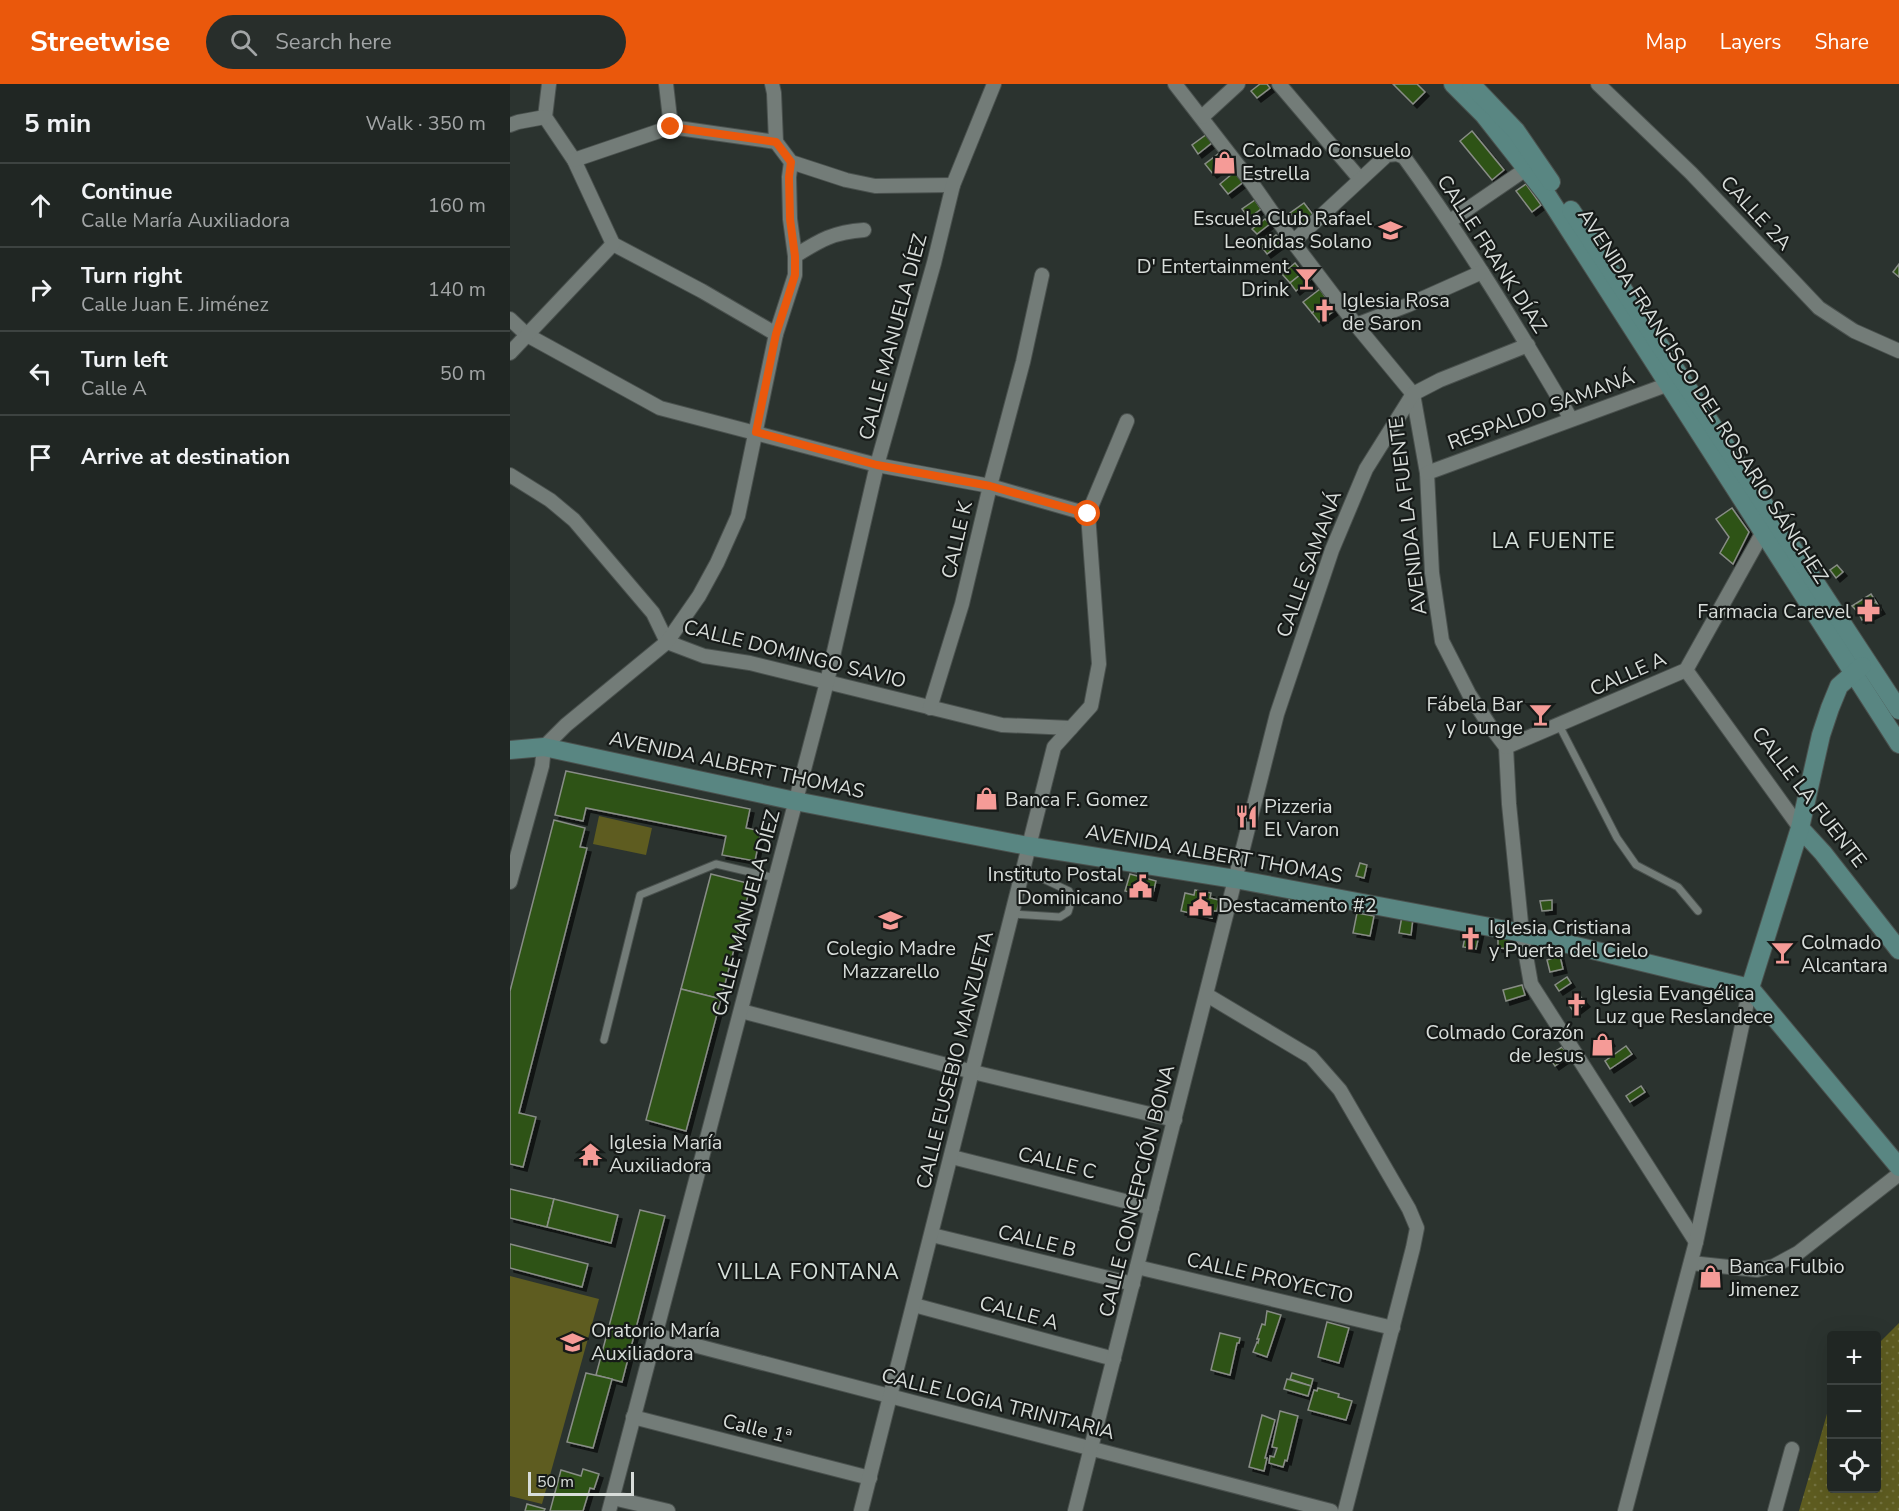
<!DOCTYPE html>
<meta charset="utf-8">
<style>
:root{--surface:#202623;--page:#282e2b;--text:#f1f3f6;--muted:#a2a5a6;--line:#3d4341;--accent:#ea580c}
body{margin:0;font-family:"Nunito Sans",sans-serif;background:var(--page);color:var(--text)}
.controls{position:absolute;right:18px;bottom:18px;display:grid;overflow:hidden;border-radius:6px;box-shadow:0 6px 24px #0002}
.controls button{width:54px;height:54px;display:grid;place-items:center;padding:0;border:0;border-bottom:2px solid var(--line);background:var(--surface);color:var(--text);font:30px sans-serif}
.scale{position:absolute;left:18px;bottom:15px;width:106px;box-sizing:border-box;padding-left:6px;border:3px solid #d8ddda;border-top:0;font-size:16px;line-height:21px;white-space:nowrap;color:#d8ddda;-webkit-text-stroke:4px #161a18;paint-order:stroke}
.stop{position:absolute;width:18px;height:18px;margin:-14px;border:4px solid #ea580c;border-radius:50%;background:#fff}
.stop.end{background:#ea580c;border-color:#fff;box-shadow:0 2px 6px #0008}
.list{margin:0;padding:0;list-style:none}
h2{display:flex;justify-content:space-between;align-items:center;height:78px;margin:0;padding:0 24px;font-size:26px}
h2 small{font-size:20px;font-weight:400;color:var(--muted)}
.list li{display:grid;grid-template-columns:39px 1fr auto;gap:18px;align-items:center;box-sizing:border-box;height:84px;padding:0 24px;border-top:2px solid var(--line)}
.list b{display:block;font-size:22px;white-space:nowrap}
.list p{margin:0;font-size:20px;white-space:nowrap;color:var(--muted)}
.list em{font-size:20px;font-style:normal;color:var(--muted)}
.icon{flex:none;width:33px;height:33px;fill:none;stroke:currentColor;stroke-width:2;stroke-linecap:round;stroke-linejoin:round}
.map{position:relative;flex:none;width:1389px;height:1427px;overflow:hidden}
header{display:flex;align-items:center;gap:36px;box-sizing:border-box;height:84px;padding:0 30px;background:var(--accent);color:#fff}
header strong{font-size:28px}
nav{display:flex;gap:33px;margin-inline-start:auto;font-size:21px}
.search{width:420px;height:54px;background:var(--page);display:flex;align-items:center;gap:15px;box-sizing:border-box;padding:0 21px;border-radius:33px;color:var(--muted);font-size:22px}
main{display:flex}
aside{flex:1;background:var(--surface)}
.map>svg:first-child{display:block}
.park{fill:url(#park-dots)}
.garden{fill:#5e5c20}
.building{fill:#2f5217;stroke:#888d86;stroke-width:1.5;filter:url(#shadow)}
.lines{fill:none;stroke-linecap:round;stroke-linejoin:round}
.lane-casing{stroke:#4a514e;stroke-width:9}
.street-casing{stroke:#4a514e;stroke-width:16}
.secondary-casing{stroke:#4a514e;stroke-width:20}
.lane{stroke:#737c78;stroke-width:7}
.street{stroke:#737c78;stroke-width:14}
.secondary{stroke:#598682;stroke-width:18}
.route{stroke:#ea580c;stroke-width:8}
.labels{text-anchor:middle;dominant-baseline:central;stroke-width:4.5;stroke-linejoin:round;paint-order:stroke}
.poi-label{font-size:20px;fill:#d8ddda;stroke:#161a18;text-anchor:start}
.street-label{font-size:20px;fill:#d8ddda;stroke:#161a18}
.neighbourhood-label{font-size:21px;letter-spacing:1.5px;fill:#d6e0db;stroke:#161a18}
</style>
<header>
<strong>Streetwise</strong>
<div class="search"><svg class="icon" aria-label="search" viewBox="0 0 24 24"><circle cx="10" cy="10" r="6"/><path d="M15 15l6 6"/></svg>Search here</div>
<nav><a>Map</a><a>Layers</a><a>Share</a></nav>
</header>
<main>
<aside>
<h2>5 min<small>Walk · 350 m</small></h2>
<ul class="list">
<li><svg class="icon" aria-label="ahead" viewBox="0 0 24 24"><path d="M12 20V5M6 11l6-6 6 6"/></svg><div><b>Continue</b><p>Calle María Auxiliadora</p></div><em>160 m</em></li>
<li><svg class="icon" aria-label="right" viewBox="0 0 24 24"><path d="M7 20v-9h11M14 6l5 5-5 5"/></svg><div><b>Turn right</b><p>Calle Juan E. Jiménez</p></div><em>140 m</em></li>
<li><svg class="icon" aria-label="left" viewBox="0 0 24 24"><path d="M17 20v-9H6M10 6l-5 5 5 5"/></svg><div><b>Turn left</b><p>Calle A</p></div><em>50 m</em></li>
<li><svg class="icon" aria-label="arrive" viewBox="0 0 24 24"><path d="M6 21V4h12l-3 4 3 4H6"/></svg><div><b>Arrive at destination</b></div></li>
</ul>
</aside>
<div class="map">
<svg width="1389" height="1427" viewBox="0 0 1389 1427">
<defs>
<pattern id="park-dots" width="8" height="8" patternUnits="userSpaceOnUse" patternTransform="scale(1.5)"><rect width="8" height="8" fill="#5e5c20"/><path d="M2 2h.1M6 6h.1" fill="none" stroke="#747340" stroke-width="1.8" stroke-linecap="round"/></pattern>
<filter id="shadow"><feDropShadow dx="4" dy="4" stdDeviation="0" flood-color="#0009"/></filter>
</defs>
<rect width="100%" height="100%" fill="#2b332f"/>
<path class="park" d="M 1389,1239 L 1389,1427 L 1289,1427 L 1321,1316 L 1322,1404 L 1366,1404 L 1367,1261 Z"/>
<g class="garden">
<path d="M 89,732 L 142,744 L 136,771 L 83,760 Z"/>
<path d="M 0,1192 L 89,1215 L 32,1420 L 0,1412 Z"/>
</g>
<g class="building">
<path d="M 750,0 L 757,0 L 760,4 L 747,14 L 741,7 Z"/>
<path d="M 883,0 L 907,0 L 915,8 L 903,20 Z"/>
<path d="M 962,47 L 994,86 L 982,96 L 950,57 Z"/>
<path d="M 697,50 L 703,58 L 688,70 L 682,61 Z"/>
<path d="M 712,67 L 720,77 L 703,90 L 695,80 Z"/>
<path d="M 728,85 L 736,96 L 718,110 L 710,100 Z"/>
<path d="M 1016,100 L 1031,121 L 1022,128 L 1006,107 Z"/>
<path d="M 745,116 L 751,125 L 739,134 L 732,125 Z"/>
<path d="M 794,119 L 804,132 L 791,142 L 780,129 Z"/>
<path d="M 755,135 L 760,140 L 747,150 L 742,145 Z"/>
<path d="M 766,151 L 773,158 L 757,170 L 751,162 Z"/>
<path d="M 785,179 L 793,189 L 780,199 L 772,190 Z"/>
<path d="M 1389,180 L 1389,193 L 1383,188 Z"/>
<path d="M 796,186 L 802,194 L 786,207 L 780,199 Z"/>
<path d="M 810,205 L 818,217 L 802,229 L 793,218 Z"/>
<path d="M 818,217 L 825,226 L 809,238 L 802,229 Z"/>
<path d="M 1222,424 L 1239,448 L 1223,480 L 1210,469 L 1219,453 L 1206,435 Z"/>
<path d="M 1327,481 L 1333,488 L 1326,494 L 1320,486 Z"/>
<path d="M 1361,510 L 1366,518 L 1348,528 L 1342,522 Z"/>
<path d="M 1366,518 L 1371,526 L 1352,536 L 1348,528 Z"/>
<path d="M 56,687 L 240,725 L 236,744 L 251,747 L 245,777 L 212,771 L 216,752 L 76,724 L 73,737 L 45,731 Z"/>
<path d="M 44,736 L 75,744 L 70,763 L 77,764 L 9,1029 L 26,1033 L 13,1083 L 0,1080 L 0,907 Z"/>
<path d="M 850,779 L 857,781 L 854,794 L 846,792 Z"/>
<path d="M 201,790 L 241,800 L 211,915 L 171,905 Z"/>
<path d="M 620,790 L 646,797 L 642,813 L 615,807 Z"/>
<path d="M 685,806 L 701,809 L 700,814 L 709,816 L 707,827 L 703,827 L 702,834 L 671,827 L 675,809 L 684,811 Z"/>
<path d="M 780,811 L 787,813 L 785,825 L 778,823 Z"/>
<path d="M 1042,816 L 1042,826 L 1032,827 L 1030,817 Z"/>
<path d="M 847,829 L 864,832 L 860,852 L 843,849 Z"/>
<path d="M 892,832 L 903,834 L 901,851 L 889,849 Z"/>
<path d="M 957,843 L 970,846 L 966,865 L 953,863 Z"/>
<path d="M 988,848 L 1006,856 L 1004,865 L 988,864 Z"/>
<path d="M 1050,872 L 1053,885 L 1040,888 L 1037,876 Z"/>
<path d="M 1057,893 L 1061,899 L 1049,907 L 1045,901 Z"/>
<path d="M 1012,901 L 1015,911 L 996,917 L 993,906 Z"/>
<path d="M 171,905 L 211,915 L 176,1047 L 136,1036 Z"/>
<path d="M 1069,911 L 1076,919 L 1064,928 L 1058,920 Z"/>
<path d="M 1097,952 L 1101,958 L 1088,968 L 1083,962 Z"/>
<path d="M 1116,962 L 1122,970 L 1100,985 L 1095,977 Z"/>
<path d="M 1052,963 L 1059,972 L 1045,982 L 1038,972 Z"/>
<path d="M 1131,1002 L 1135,1008 L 1120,1018 L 1116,1012 Z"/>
<path d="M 0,1105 L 44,1115 L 37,1143 L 0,1134 Z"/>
<path d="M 44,1115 L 108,1131 L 101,1159 L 37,1143 Z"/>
<path d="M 130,1126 L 155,1132 L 112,1298 L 86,1291 Z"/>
<path d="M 0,1160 L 78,1180 L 72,1203 L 0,1184 Z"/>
<path d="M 1197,1187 L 1207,1190 L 1204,1199 L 1195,1197 Z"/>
<path d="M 757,1227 L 771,1231 L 757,1273 L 743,1268 L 747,1258 L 748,1259 L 749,1255 L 747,1255 L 752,1240 L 755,1241 Z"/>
<path d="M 817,1238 L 839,1244 L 829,1279 L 808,1273 Z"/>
<path d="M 710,1249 L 730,1254 L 729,1259 L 727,1259 L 720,1291 L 701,1286 Z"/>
<path d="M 76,1289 L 102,1295 L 83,1364 L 57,1358 Z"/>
<path d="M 782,1289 L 803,1295 L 801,1302 L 780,1295 Z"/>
<path d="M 777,1295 L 801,1302 L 798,1312 L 774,1305 Z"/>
<path d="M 808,1304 L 829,1310 L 828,1313 L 842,1317 L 836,1336 L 798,1326 L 804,1306 L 807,1307 Z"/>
<path d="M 770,1327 L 788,1332 L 777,1377 L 775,1376 L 773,1383 L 759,1379 L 760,1372 L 764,1373 L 767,1364 L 762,1363 Z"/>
<path d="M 752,1331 L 765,1336 L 755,1374 L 757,1374 L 754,1387 L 739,1383 Z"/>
<path d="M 73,1385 L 89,1390 L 84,1405 L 80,1404 L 73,1427 L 40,1427 L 51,1386 L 71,1392 Z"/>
<path d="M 17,1420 L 35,1425 L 34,1427 L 15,1427 Z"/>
</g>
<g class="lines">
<defs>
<g id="lane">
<path d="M 1049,641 L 1107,754 L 1126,781 L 1168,803 L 1188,827"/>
<path d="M 501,830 L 550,833 L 558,828 L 562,815 L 559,807 L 512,785"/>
<path d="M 94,956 L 130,811 L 206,780 L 265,794"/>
</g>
<g id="street">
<path d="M 39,0 L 35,33 L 64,76 L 103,160 L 192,207 L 266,250"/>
<path d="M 156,0 L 161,43"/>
<path d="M 665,0 L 741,98 L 783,158 L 846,241 L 903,310 L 917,389 L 922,489 L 932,557 L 959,610 L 980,642 L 996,663 L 999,720 L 1012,849 L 1021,900 L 1186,1158"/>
<path d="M 769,0 L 850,95"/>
<path d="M 1088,0 L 1181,89 L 1309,224 L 1344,247 L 1389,267"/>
<path d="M 692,33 L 728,0"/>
<path d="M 0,41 L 8,38 L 35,33"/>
<path d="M 64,76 L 161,43 L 266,58"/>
<path d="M 281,78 L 336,96 L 365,102 L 443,101"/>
<path d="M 940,137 L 1016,85"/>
<path d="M 783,158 L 877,71 L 887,70 L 894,73 C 955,157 1009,246 1061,335"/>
<path d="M 285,172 C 310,156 324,148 354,146"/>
<path d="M 0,235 L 17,251 L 150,324 L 367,381 L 480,402 L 578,430"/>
<path d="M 846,241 L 898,221 L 972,188"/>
<path d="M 0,269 L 103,160"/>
<path d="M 917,389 L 1159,300"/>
<path d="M 0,391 L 40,416 L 64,436 L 143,529 L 157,558 L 194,572 L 240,579 L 492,641 L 561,644"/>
<path d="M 1176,586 L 1290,744"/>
<path d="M 420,624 L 452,520 L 480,402 L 513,278 L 532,191"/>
<path d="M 996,663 L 1176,586 L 1253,448"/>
<path d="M 0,798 L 32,682 L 34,663 L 56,641 L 157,558 L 189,512 L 207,479 L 228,432 L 266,250 L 285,191 L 285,172 L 280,135 L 279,93 L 281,78 L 266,58 L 264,9 L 262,0"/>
<path d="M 697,911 L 801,973 L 830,1006 L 899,1125 L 907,1144 L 903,1164 L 835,1427"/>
<path d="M 231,927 L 463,988 L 665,1036"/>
<path d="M 442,1073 L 642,1124"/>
<path d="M 422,1151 L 623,1200"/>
<path d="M 1181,1179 L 1247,1186 L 1264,1182 L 1288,1169 L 1389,1090"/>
<path d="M 627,1183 L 883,1244"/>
<path d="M 404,1221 L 604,1275"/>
<path d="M 145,1251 L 821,1427"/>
<path d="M 123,1333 L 360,1394"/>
<path d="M 103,1414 L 158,1427"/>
<path d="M 99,1427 L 317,598 L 367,381 L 424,179 L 443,101 L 484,0"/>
<path d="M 351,1427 L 544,663 L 581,622 L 589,580 L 578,430 L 617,337"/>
<path d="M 565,1427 L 767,630 L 822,466 L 856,385 L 903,310 L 930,296 L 1018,261"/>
<path d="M 1115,1427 L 1186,1158 L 1240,904"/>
<path d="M 1265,1427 L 1282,1365"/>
</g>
<g id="secondary">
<path d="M 943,0 L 974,31 L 1037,111 L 1389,660"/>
<path d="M 961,0 L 1006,47 L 1041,98"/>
<path d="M 1061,126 L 1389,626"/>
<path d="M 0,666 L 34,663 L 285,717 L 518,762 L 725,795 L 1012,849 L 1240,904 L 1389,1083"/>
<path d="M 1290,744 L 1313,769 L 1389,866"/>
<path d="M 1240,904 L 1290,744 L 1311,651 L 1320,624 L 1329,602 L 1352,582"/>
</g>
</defs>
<use href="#lane" class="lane-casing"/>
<use href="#street" class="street-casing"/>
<use href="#secondary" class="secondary-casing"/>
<use href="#lane" class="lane"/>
<use href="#street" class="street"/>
<use href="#secondary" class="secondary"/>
</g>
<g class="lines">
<path class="route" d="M 161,43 L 266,58 L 281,78 L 279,93 L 280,135 L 285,172 L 285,191 L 266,250 L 246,348 L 367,381 L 480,402 L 578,430"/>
</g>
<defs>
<symbol id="shop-bare" viewBox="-9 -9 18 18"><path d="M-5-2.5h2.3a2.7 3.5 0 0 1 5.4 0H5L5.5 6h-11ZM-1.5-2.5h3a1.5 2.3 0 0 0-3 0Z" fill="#f59b97" stroke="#161a18" stroke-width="2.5" paint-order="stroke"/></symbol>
<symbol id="school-bare" viewBox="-9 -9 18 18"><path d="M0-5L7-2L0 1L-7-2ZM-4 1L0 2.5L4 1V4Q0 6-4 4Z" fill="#f59b97" stroke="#161a18" stroke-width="2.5" paint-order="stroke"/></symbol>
<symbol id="bar-bare" viewBox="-9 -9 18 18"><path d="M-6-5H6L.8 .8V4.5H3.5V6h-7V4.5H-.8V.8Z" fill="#f59b97" stroke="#161a18" stroke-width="2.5" paint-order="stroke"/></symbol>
<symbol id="church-bare" viewBox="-9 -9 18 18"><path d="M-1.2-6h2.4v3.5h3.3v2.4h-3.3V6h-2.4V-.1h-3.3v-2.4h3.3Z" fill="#f59b97" stroke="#161a18" stroke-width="2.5" paint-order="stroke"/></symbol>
<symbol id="pharmacy-bare" viewBox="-9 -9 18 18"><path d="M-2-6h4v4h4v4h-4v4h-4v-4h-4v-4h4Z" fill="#f59b97" stroke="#161a18" stroke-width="2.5" paint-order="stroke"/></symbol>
<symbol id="restaurant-bare" viewBox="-9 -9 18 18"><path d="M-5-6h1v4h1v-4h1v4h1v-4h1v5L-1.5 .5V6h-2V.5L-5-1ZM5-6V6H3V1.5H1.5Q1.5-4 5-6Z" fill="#f59b97" stroke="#161a18" stroke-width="2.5" paint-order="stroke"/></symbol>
<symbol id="civic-bare" viewBox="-9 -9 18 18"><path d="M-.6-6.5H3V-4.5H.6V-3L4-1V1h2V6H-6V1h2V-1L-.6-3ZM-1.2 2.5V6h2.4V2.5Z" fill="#f59b97" stroke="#161a18" stroke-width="2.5" paint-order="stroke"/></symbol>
<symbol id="temple-bare" viewBox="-9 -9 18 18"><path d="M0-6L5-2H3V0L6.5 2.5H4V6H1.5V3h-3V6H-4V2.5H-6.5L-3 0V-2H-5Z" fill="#f59b97" stroke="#161a18" stroke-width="2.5" paint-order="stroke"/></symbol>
</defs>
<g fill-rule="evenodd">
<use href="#shop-bare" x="698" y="62" width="33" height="33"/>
<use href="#school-bare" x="864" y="130" width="33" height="33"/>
<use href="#bar-bare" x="780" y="178" width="33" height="33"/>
<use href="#church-bare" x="798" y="210" width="33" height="33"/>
<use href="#pharmacy-bare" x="1342" y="510" width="33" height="33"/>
<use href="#bar-bare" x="1014" y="614" width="33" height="33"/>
<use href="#shop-bare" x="460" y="698" width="33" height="33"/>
<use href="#restaurant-bare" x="720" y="716" width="33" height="33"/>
<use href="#civic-bare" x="614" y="786" width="33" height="33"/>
<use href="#civic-bare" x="674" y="804" width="33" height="33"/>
<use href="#school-bare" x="364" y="820" width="33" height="33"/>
<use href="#church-bare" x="944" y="838" width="33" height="33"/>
<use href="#bar-bare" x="1256" y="852" width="33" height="33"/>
<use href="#church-bare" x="1050" y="904" width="33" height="33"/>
<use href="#shop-bare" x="1076" y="944" width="33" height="33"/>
<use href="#temple-bare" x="64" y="1054" width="33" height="33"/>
<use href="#shop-bare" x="1184" y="1176" width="33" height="33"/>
<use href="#school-bare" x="46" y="1242" width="33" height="33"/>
</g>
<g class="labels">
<g class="poi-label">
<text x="732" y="66">Colmado Consuelo<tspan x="732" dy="23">Estrella</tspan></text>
<text x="862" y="134" text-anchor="end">Escuela Club Rafael<tspan x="862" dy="23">Leonidas Solano</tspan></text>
<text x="779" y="182" text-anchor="end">D' Entertainment<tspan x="779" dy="23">Drink</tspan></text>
<text x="832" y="216">Iglesia Rosa<tspan x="832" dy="23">de Saron</tspan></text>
<text x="1341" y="527" text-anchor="end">Farmacia Carevel</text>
<text x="1013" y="620" text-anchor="end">Fábela Bar<tspan x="1013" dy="23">y lounge</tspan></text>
<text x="495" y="715">Banca F. Gomez</text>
<text x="754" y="722">Pizzeria<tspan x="754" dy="23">El Varon</tspan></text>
<text x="613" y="790" text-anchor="end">Instituto Postal<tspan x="613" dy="23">Dominicano</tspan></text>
<text x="708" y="821">Destacamento #2</text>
<text x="979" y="843">Iglesia Cristiana<tspan x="979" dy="23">y Puerta del Cielo</tspan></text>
<text x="1291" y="858">Colmado<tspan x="1291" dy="23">Alcantara</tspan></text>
<text x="381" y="864" text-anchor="middle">Colegio Madre<tspan x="381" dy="23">Mazzarello</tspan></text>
<text x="1085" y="909">Iglesia Evangélica<tspan x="1085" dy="23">Luz que Reslandece</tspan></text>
<text x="1074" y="948" text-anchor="end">Colmado Corazón<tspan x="1074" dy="23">de Jesus</tspan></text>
<text x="99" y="1058">Iglesia María<tspan x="99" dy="23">Auxiliadora</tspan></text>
<text x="1219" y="1182">Banca Fulbio<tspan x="1219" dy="23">Jimenez</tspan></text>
<text x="81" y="1246">Oratorio María<tspan x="81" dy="23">Auxiliadora</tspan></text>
</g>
<g class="street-label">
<text transform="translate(1246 129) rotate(47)">CALLE 2A</text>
<text transform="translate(982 170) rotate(57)">CALLE FRANK DÍAZ</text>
<text transform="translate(383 253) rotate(-75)">CALLE MANUELA DÍEZ</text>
<text transform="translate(1193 312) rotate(57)">AVENIDA FRANCISCO DEL ROSARIO SÁNCHEZ</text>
<text transform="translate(1031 326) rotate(-20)">RESPALDO SAMANÁ</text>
<text transform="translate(898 432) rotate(-97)">AVENIDA LA FUENTE</text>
<text transform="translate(447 456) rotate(-77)">CALLE K</text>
<text transform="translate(799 480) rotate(-70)">CALLE SAMANÁ</text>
<text transform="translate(285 570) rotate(14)">CALLE DOMINGO SAVIO</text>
<text transform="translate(1118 590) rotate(-24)">CALLE A</text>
<text transform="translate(227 681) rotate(12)">AVENIDA ALBERT THOMAS</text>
<text transform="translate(1299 713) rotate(52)">CALLE LA FUENTE</text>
<text transform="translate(704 770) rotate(10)">AVENIDA ALBERT THOMAS</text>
<text transform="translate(236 829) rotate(-75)">CALLE MANUELA DÍEZ</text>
<text transform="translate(445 976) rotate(-76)">CALLE EUSEBIO MANZUETA</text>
<text transform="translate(547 1079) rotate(14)">CALLE C</text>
<text transform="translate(627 1107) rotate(-76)">CALLE CONCEPCIÓN BONA</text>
<text transform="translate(527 1157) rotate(14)">CALLE B</text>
<text transform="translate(760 1194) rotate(13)">CALLE PROYECTO</text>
<text transform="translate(509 1229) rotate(15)">CALLE A</text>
<text transform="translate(488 1320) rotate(14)">CALLE LOGIA TRINITARIA</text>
<text transform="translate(247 1345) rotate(14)">Calle 1ª</text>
</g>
<g class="neighbourhood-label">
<text x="1044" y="457">LA FUENTE</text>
<text x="299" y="1188">VILLA FONTANA</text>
</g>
</g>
</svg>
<div class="controls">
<button>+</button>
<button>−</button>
<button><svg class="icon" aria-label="locate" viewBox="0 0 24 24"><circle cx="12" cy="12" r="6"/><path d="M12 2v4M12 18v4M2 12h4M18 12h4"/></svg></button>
</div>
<div class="scale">50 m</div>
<div class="stop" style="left:578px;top:430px"></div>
<div class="stop end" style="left:161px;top:43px"></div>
</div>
</main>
